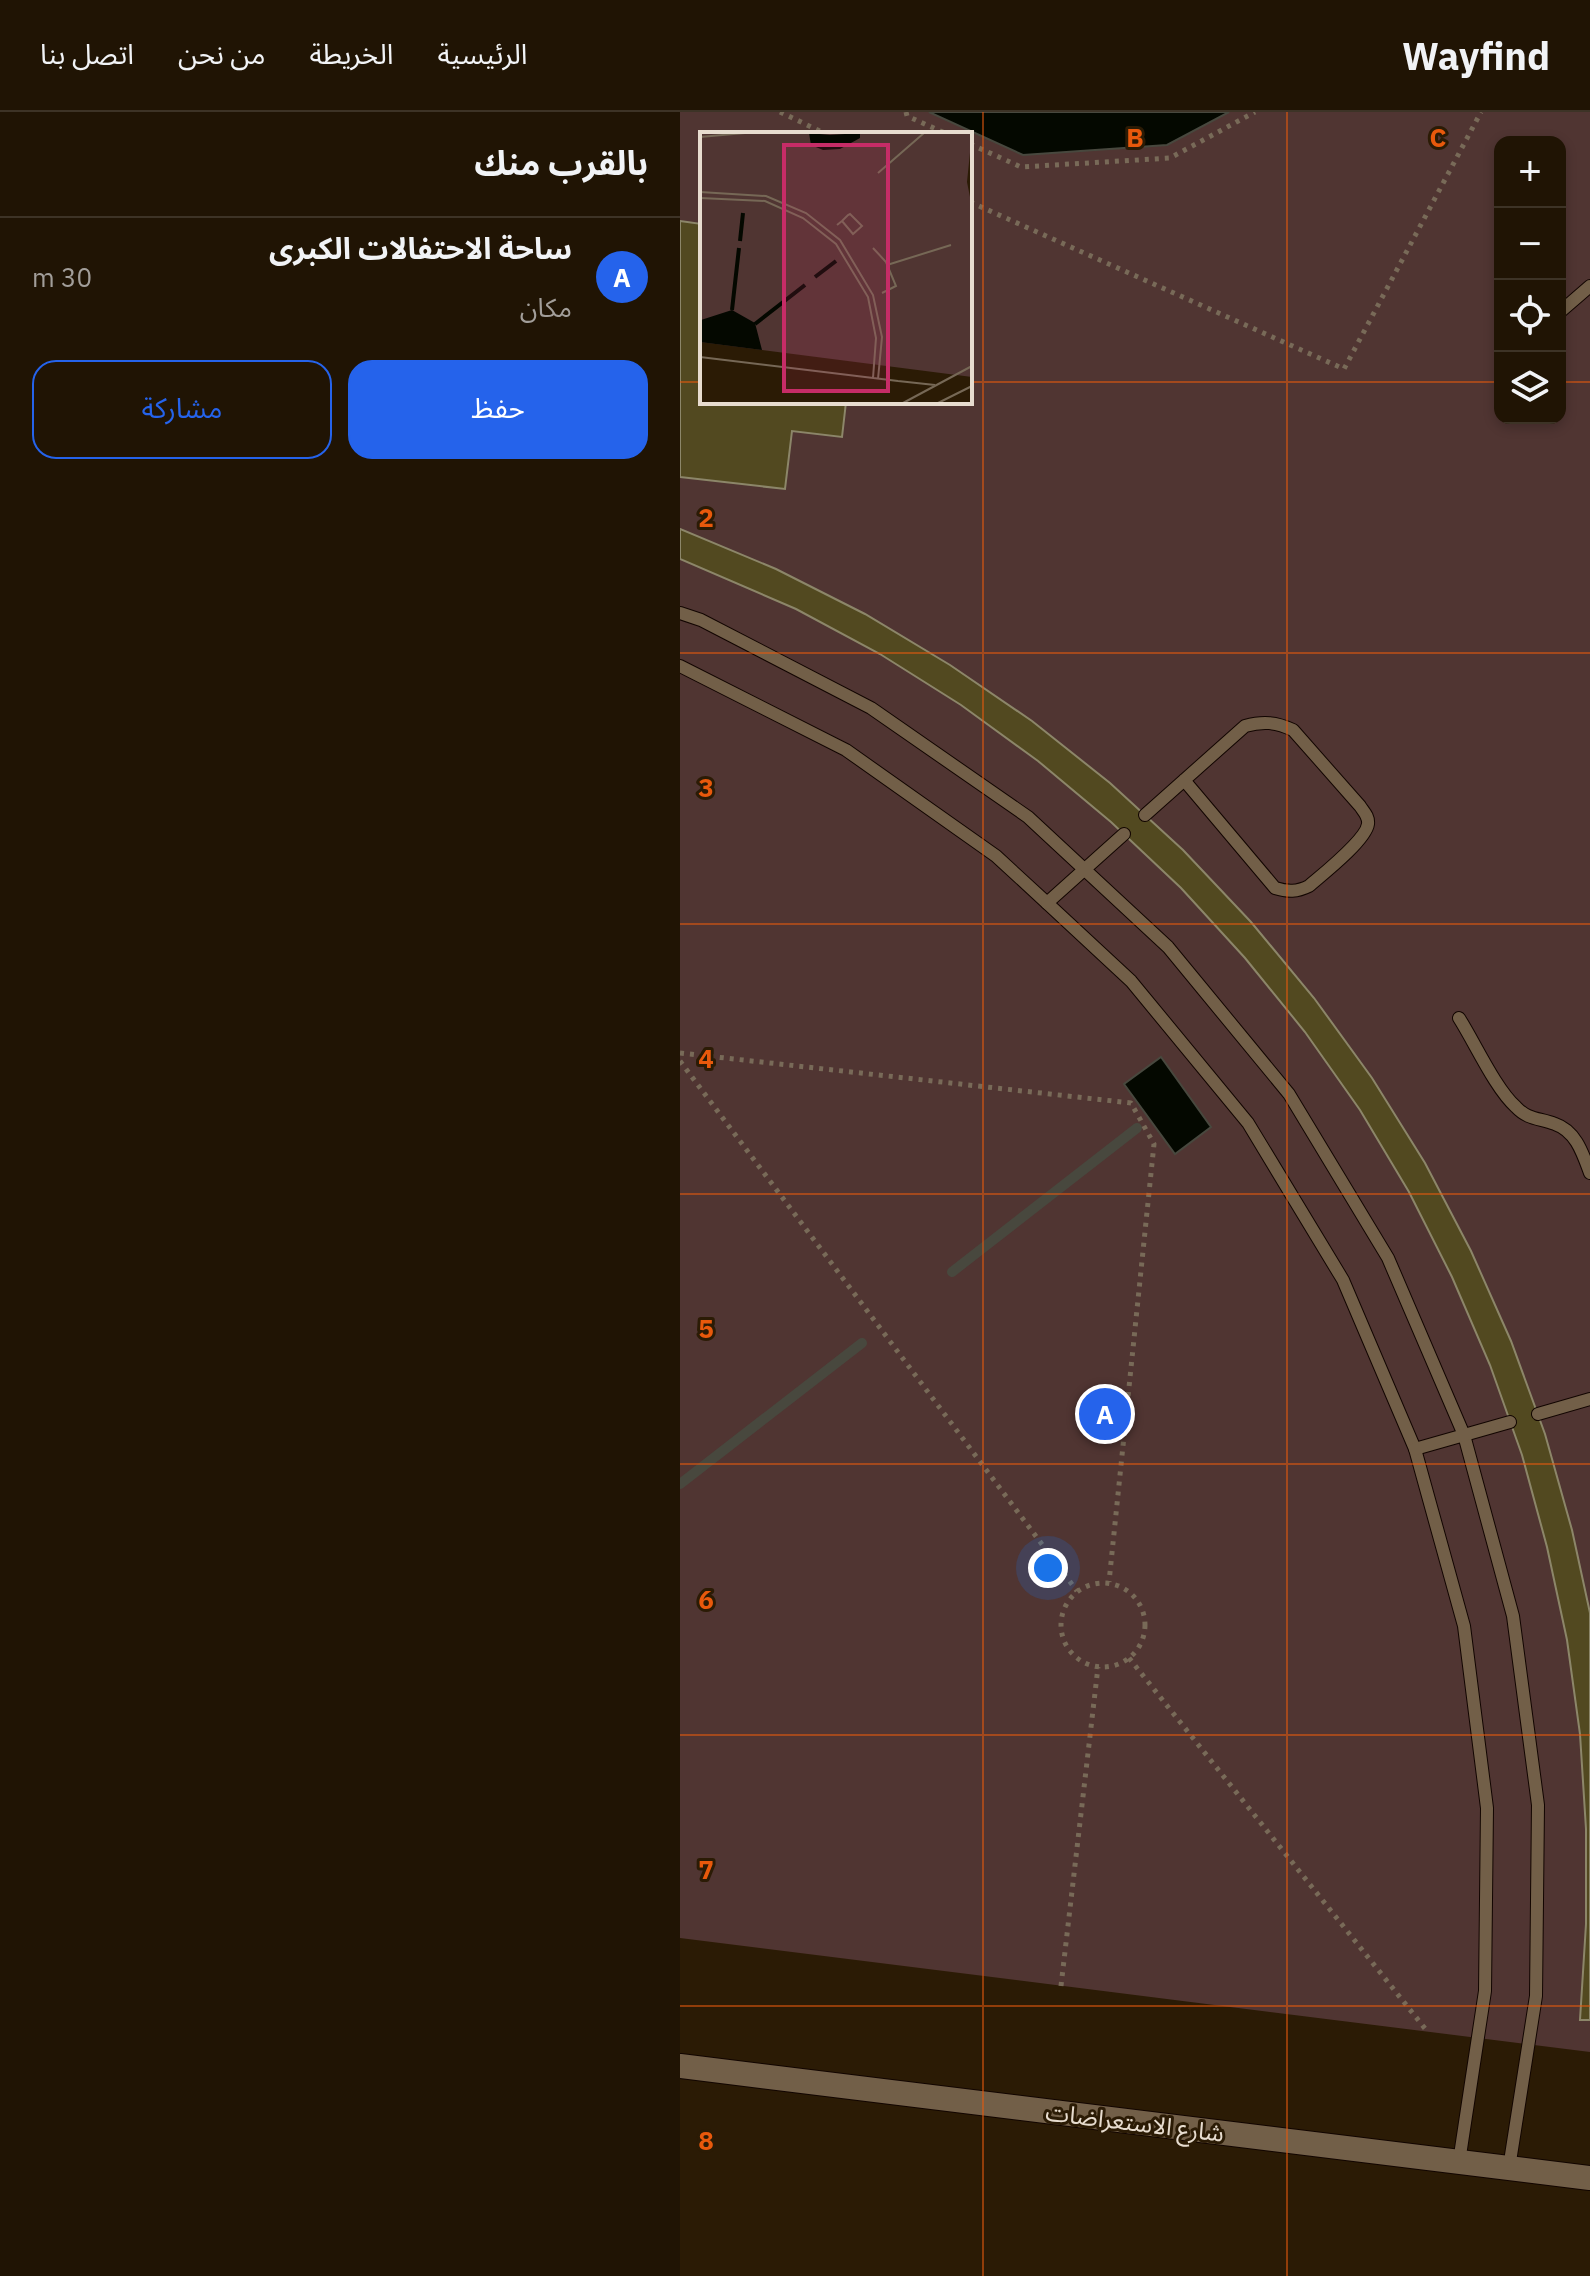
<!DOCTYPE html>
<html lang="ar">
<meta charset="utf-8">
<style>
:root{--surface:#201404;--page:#281d0e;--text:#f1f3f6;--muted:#a29e9a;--line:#3d3326;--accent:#2563eb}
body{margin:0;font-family:"IBM Plex Sans","Noto Sans Arabic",sans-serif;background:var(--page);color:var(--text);direction:rtl}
.controls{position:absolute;right:24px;top:24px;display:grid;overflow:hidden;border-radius:16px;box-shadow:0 4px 12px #0003}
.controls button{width:72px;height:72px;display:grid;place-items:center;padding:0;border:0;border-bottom:2px solid var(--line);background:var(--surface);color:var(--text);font:40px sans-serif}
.you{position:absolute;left:368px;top:1456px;width:28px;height:28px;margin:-20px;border:6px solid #fff;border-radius:50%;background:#1a73e8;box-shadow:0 0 0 12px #1a73e833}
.badge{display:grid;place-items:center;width:52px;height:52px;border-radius:50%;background:var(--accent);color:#fff;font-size:26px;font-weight:700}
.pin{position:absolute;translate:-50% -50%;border:4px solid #fff;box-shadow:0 2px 8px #0006}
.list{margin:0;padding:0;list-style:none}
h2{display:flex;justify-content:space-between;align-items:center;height:104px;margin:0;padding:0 32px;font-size:34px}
h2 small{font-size:26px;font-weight:400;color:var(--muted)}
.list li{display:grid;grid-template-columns:52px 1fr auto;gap:24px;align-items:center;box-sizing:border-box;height:120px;padding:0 32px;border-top:2px solid var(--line)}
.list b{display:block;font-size:30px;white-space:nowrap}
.list p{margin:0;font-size:26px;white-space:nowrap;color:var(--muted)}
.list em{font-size:26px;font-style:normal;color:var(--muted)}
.actions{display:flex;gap:16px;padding:24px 32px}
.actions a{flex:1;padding:18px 0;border:2px solid var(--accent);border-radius:24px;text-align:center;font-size:28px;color:var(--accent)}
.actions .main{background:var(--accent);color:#fff}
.icon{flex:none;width:44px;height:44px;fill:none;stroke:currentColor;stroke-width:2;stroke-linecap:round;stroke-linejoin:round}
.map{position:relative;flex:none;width:910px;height:2164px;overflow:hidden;direction:ltr}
header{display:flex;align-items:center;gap:48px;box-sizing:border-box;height:112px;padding:0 40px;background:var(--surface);border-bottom:2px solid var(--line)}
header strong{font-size:38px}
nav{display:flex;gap:44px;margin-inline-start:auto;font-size:28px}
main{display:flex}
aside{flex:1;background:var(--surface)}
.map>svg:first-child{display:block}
.green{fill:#503532;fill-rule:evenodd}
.water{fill:#040800;stroke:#48483e;stroke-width:2}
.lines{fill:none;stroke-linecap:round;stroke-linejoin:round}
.stream{stroke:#48483e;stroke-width:10}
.building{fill:#524920;stroke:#8c8669;stroke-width:2}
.lane-casing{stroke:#120500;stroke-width:14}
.street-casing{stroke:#120500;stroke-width:26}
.path{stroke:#786a58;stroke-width:5;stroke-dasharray:4 6;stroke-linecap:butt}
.lane{stroke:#725f48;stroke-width:12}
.street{stroke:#725f48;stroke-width:24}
.grid{fill:none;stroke:#e8590c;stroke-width:2;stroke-opacity:0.55}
.labels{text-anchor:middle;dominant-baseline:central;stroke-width:6;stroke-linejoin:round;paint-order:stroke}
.street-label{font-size:24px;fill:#e7dccf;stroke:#2b1b05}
.inset-river{fill:none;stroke:#040800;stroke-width:4}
.inset-road{fill:none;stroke:#766856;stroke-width:2}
.view{fill:#c62c67;fill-opacity:0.15;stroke:#c62c67;stroke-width:4}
.inset-edge{fill:none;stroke:#e7dccf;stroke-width:4}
.grid-label{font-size:26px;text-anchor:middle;font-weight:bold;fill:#e8590c;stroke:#2b1b05;stroke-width:6;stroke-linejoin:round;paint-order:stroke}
</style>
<header>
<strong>Wayfind</strong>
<nav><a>الرئيسية</a><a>الخريطة</a><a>من نحن</a><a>اتصل بنا</a></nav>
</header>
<main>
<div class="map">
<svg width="910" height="2164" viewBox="0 0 910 2164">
<rect width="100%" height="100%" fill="#2b1b05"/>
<path class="green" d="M 0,0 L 910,0 L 910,1940 L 0,1826 ZM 22,22 L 290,22 L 290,290 L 22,290 ZM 820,30 L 880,30 L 880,306 L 820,306 Z"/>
<g class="water">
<path d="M 249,0 L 549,0 L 487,33 L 343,43 Z"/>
<path d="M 481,945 L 531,1015 L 495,1042 L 444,972 Z"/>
</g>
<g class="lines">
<g class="stream">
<path d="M 272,1160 L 457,1016"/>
<path d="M 0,1372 L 182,1231"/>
</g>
</g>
<g class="building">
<path d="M 0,109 L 22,112 L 22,290 L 166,290 L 162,325 L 112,319 L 105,377 L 0,365 Z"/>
<path d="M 0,417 L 96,457 L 185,502 L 270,553 L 352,609 L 430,671 L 503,738 L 571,810 L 634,886 L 692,966 L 745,1051 L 791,1139 L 831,1229 L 865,1322 L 892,1418 L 910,1501 L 910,1908 L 900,1908 L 906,1812 L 906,1717 L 900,1622 L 887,1528 L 867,1435 L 842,1343 L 810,1253 L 772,1165 L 729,1080 L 680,998 L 625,920 L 565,846 L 501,776 L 431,710 L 358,649 L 281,593 L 200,542 L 116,497 L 0,447 Z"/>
</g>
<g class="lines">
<defs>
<g id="lane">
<path d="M 880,200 L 910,174"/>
<path d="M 0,501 L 21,508 L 191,596 L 348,705 L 488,835 L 609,982 L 708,1146 L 784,1323 L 833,1504 L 858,1693 L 856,1884 L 829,2056"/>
<path d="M 0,554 L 166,638 L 316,744 L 367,791 L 451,869 L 568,1011 L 663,1168 L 735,1337 L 784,1514 L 807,1696 L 805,1879 L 779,2050"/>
<path d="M 465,703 L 565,614 C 583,609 596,610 613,618 L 680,694 C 683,699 689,704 688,712 C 686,728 643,762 629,774 C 617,780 608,780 595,776 L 504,668"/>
<path d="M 367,791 L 444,722"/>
<path d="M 779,906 C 795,931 815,976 836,995 C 848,1008 860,1006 875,1012 C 896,1019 903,1042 910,1061"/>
<path d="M 858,1302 L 910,1287"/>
<path d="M 735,1337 L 830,1310"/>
</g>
<path id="street" d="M 0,1954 L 910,2066"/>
</defs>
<use href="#lane" class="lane-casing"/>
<use href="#street" class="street-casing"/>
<g class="path">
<path d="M 100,0 L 146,22"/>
<path d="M 226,0 L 227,4 L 267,22"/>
<path d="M 290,32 L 341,55 L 490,46 L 575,0"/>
<path d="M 290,90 L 664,257 L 801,0"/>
<path d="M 0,941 L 451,991 L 474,1032 L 429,1470"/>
<path d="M 0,949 L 397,1479"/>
<circle cx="423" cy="1513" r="42"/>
<path d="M 449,1546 L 747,1919"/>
<path d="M 381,1874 L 418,1555"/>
</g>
<use href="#lane" class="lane"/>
<use href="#street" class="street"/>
</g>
<path class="grid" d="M 303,0 L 303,2164M 607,0 L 607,2164M 0,270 L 22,270M 290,270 L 820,270M 880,270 L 910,270M 0,541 L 910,541M 0,812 L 910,812M 0,1082 L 910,1082M 0,1352 L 910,1352M 0,1623 L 910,1623M 0,1894 L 910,1894"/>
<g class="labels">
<g class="street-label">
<text transform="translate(455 2010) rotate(7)">شارع الاستعراضات</text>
</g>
</g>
<g transform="translate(20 20)">
<rect width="272" height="272" fill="#2b1b05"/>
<path d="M 0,1 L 272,1 L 267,50 L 272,75 L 272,245 L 0,210 Z" fill="#503532"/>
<path d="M 109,1 L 130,3 L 160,1 L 160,6 L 140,17 L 123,18 L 111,13 ZM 32,178 L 55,191 L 62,218 L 0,210 L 1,188 Z" fill="#040800"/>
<path class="inset-river" d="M 40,109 L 43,81M 115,145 L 136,129M 32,178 L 39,116M 55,192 L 105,153"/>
<path class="inset-road" d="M 0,5 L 45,1M 178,41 L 224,1M 0,60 L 66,64 L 106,81 L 140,108 L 173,163 L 182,205 L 178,247M 0,66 L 65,69 L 103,86 L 136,112 L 168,165 L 176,206 L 173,246M 137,93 L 142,89 L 148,83 L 150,82 L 162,94 L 153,102 L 142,89M 173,116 L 186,130 L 196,154 L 182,161M 187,133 L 251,113M 0,225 L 198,249M 198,249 L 235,253M 203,271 L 272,234M 238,271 L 272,254"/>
<path class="view" d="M 84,13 L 188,13 L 188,259 L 84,259 Z"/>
<rect width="272" height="272" class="inset-edge"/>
</g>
<g class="grid-label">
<text x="455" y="35">B</text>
<text x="758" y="35">C</text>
<text x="26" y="415">2</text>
<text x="26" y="685">3</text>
<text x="26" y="956">4</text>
<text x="26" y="1226">5</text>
<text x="26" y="1497">6</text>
<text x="26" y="1767">7</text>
<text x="26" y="2038">8</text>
</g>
</svg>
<div class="controls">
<button>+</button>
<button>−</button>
<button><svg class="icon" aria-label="locate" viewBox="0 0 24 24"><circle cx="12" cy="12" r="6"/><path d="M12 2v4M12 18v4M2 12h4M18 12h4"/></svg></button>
<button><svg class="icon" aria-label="layers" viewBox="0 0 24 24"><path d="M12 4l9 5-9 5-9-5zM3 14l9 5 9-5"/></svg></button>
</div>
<div class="you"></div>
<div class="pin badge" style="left:425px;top:1302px">A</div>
</div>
<aside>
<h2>بالقرب منك<small></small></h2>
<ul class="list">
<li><span class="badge">A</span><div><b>ساحة الاحتفالات الكبرى</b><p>مكان</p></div><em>30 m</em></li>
</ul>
<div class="actions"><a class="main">حفظ</a><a>مشاركة</a></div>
</aside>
</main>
